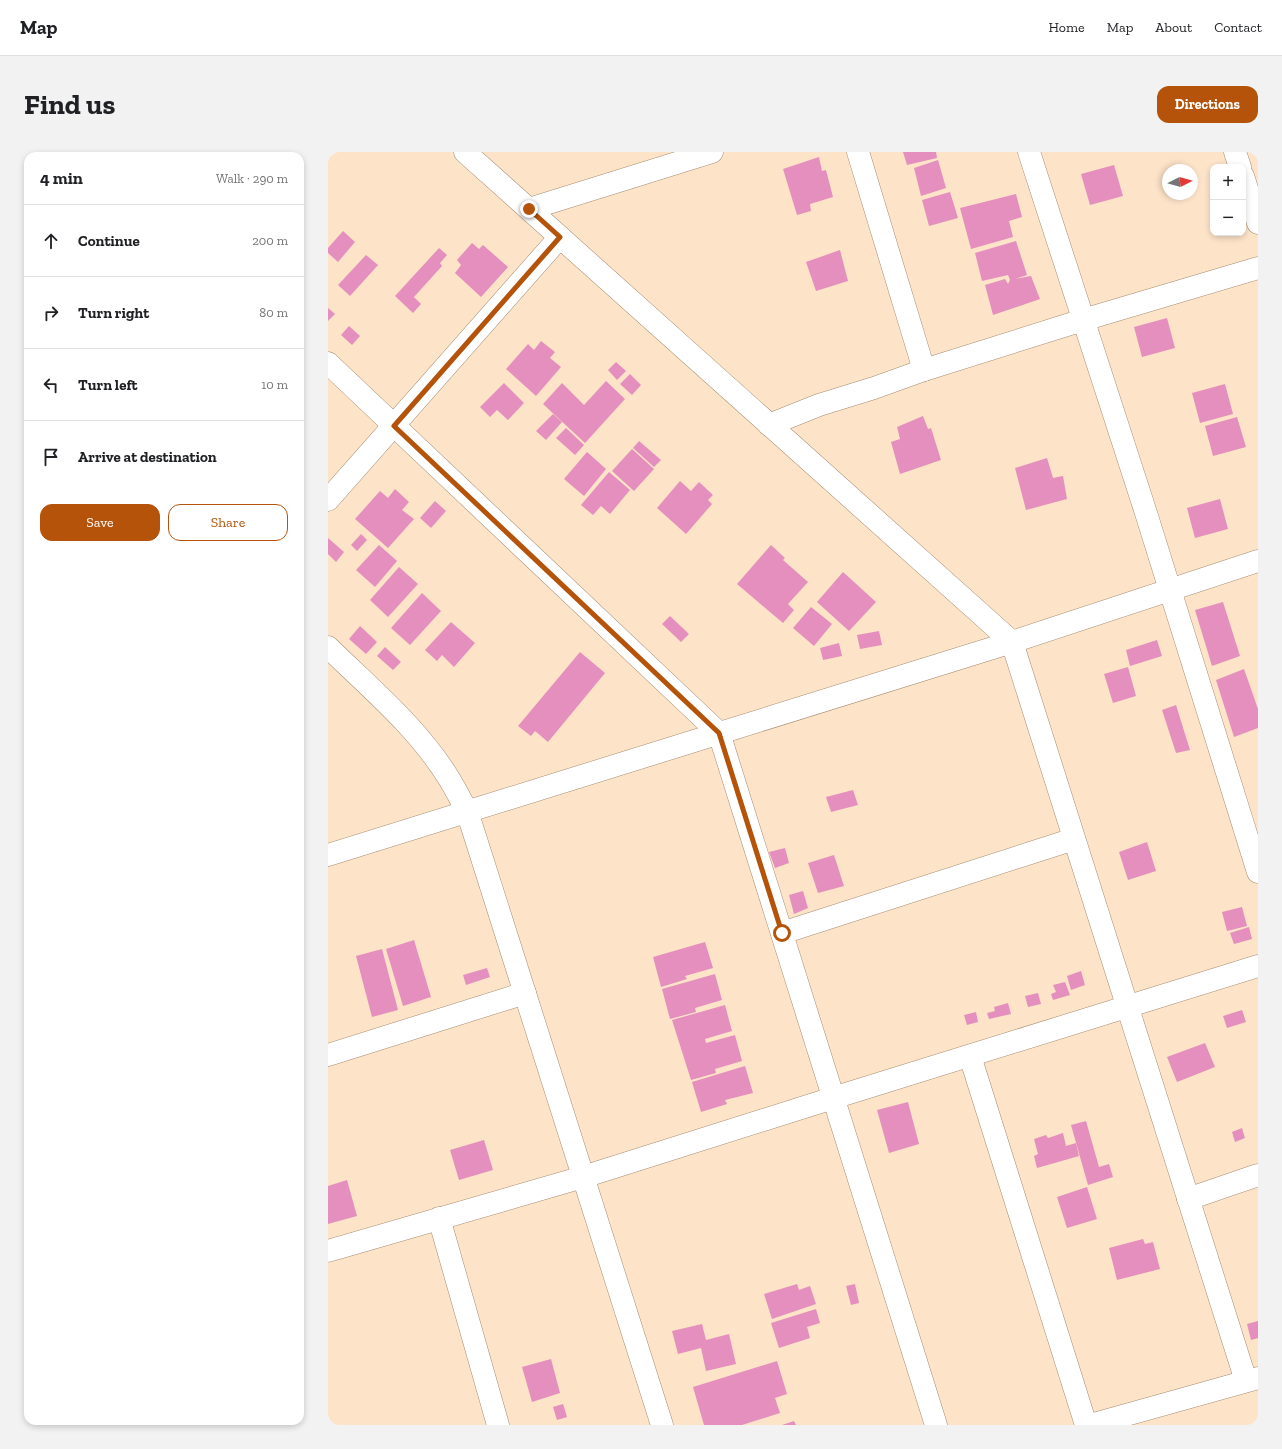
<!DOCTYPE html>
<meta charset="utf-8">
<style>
:root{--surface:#fff;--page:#f2f2f2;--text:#202124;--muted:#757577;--line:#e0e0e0;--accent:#b45309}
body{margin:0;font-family:"Zilla Slab",serif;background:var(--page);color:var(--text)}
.controls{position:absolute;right:12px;top:12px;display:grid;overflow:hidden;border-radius:8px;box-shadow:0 2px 6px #0003}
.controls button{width:36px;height:36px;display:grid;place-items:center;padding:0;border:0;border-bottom:1px solid var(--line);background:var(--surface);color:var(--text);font:20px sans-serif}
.compass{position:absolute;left:834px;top:12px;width:36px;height:36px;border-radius:50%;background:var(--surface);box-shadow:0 2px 6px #0003;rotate:84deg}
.stop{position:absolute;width:12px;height:12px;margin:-9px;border:3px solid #b45309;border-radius:50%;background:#fff}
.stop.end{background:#b45309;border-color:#fff;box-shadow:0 1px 4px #0008}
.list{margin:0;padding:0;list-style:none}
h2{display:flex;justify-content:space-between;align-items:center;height:52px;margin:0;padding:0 16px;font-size:17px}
h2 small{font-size:13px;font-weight:400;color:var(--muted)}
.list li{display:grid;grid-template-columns:26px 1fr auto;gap:12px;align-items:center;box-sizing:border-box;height:72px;padding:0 16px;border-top:1px solid var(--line)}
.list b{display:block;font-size:15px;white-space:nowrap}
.list em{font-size:13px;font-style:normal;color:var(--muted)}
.actions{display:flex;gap:8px;padding:12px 16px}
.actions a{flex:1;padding:9px 0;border:1px solid var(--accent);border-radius:12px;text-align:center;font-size:14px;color:var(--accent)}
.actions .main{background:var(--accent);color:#fff}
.icon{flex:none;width:22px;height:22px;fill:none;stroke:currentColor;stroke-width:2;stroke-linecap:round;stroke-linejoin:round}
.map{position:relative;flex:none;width:930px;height:1273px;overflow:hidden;border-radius:12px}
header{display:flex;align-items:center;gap:24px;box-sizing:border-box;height:56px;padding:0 20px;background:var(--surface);border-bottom:1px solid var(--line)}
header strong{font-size:19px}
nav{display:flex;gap:22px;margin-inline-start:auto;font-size:14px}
.intro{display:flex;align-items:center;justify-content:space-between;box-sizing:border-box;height:96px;padding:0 24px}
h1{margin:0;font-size:28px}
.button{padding:10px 18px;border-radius:12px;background:var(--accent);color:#fff;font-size:14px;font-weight:700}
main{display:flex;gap:24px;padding:0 24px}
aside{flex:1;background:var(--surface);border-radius:12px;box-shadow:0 2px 6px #0003}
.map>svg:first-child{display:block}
.building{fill:#e48fbd}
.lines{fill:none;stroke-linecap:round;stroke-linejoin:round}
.minor-casing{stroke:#a58d73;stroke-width:23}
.minor{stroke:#fff;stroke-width:22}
.route{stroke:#b45309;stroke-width:5}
</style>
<header>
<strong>Map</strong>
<nav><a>Home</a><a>Map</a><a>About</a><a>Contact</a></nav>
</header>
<div class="intro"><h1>Find us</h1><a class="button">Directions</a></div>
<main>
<aside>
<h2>4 min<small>Walk · 290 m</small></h2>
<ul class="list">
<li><svg class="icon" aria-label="ahead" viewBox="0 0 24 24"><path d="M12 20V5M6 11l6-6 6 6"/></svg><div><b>Continue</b></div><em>200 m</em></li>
<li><svg class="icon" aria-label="right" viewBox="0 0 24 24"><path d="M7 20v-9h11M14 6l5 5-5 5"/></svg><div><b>Turn right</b></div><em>80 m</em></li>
<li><svg class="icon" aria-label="left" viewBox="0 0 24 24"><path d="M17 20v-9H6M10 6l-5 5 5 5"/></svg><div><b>Turn left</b></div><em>10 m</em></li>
<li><svg class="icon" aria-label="arrive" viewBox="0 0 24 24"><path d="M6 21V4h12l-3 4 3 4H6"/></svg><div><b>Arrive at destination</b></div></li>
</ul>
<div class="actions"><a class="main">Save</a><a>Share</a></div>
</aside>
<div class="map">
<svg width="930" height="1273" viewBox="0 0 930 1273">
<rect width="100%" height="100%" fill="#fde3c8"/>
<g class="building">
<path d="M 575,0 L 608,0 L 609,6 L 579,13 Z"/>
<path d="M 491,5 L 494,19 L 498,18 L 505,45 L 482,52 L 483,59 L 469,63 L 455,17 Z"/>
<path d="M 610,8 L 618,36 L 593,44 L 586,16 Z"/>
<path d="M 786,13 L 795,44 L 762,53 L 753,22 Z"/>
<path d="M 622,40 L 630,66 L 601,74 L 594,48 Z"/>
<path d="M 688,42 L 694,65 L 681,69 L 685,85 L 643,97 L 632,56 Z"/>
<path d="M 15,79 L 27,90 L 10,110 L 0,101 L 0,96 Z"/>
<path d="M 688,89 L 699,123 L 687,127 L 703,124 L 712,147 L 665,163 L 657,133 L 677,127 L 680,132 L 682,128 L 680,123 L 654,129 L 647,101 Z"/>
<path d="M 144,91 L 151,97 L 155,93 L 180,115 L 153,145 L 127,121 L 133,113 L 129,108 Z"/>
<path d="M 111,96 L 119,103 L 112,111 L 114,114 L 86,145 L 93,152 L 85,161 L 67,144 Z"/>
<path d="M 512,98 L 520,129 L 488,139 L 478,110 Z"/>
<path d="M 38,103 L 50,113 L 22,144 L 10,133 Z"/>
<path d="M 0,156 L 7,162 L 0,169 Z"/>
<path d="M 839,166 L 847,196 L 814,205 L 806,175 Z"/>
<path d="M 21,174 L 32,184 L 24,193 L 13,183 Z"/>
<path d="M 213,189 L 227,200 L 222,206 L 233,215 L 208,244 L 178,217 L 200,192 L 206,198 Z"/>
<path d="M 288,210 L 298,219 L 289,228 L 280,218 Z"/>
<path d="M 302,222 L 313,233 L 304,243 L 292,232 Z"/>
<path d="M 278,229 L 297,247 L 257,291 L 215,252 L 234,231 L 256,253 Z"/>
<path d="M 176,231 L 196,251 L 180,268 L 169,258 L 162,265 L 152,255 Z"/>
<path d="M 897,232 L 905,262 L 872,271 L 864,241 Z"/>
<path d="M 225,262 L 234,270 L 218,288 L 208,279 Z"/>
<path d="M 595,264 L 600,277 L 603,276 L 613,308 L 572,322 L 563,290 L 572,287 L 569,275 Z"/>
<path d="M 909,265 L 918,295 L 885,304 L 877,274 Z"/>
<path d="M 238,276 L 256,293 L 247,303 L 228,286 Z"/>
<path d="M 311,289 L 333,308 L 326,315 L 305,296 Z"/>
<path d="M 304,297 L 326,317 L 306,339 L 284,319 Z"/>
<path d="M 259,300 L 278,317 L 256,344 L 236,327 Z"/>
<path d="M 719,306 L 725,326 L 735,324 L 739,347 L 698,358 L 687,316 Z"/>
<path d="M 281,320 L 302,338 L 282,362 L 273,354 L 265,363 L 253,353 Z"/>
<path d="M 352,329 L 363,339 L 371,330 L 385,343 L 380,348 L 384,352 L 358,382 L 329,356 Z"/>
<path d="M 67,337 L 81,350 L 74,358 L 86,367 L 60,396 L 27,367 L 52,339 L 60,346 Z"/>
<path d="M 892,347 L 900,377 L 867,386 L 859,356 Z"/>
<path d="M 107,349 L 118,359 L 103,376 L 92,366 Z"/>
<path d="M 33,382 L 39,388 L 29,399 L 23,393 Z"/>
<path d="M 0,386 L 16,400 L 8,410 L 0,402 Z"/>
<path d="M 51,393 L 69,409 L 47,435 L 28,418 Z"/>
<path d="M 443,393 L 457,406 L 455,408 L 480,430 L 460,452 L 466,458 L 455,471 L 409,432 Z"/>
<path d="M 71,415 L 90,432 L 60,465 L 42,448 Z"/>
<path d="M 515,420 L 548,450 L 521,479 L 489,450 Z"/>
<path d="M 94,441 L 113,459 L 82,493 L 63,476 Z"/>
<path d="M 895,450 L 912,504 L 884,514 L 867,458 Z"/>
<path d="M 483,455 L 504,472 L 486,494 L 465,476 Z"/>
<path d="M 342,464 L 361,482 L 353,490 L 334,472 Z"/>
<path d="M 123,470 L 147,491 L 126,515 L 114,503 L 109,509 L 97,498 Z"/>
<path d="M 32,474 L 49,490 L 38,502 L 21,487 Z"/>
<path d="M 551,479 L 554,493 L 532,497 L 529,483 Z"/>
<path d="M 829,488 L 834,504 L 802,514 L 798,498 Z"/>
<path d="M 511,491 L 514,504 L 495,508 L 492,496 Z"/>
<path d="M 57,495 L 73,510 L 65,518 L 49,504 Z"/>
<path d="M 252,500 L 277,521 L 220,590 L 207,579 L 203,584 L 190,574 Z"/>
<path d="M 800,515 L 808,544 L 785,551 L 776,522 Z"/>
<path d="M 916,517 L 930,557 L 930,576 L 906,585 L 888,528 Z"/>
<path d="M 848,553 L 862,598 L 848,601 L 834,558 Z"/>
<path d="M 525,638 L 530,653 L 503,660 L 498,645 Z"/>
<path d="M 819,690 L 828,719 L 800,728 L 791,700 Z"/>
<path d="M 457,696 L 461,711 L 447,716 L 441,700 Z"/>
<path d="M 506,703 L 516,734 L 490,741 L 480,711 Z"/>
<path d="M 475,739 L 480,756 L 466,762 L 461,743 Z"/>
<path d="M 914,755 L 919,774 L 899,779 L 894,760 Z"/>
<path d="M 921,775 L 924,787 L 906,792 L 902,781 Z"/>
<path d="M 86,788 L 103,845 L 75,854 L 58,797 Z"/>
<path d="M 377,790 L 385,816 L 357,824 L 359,827 L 333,835 L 325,805 Z"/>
<path d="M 54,797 L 70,858 L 44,865 L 28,804 Z"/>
<path d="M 159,816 L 162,825 L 138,833 L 135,823 Z"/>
<path d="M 753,819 L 757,833 L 743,838 L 739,824 Z"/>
<path d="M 387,822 L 394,848 L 367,856 L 368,860 L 342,867 L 334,837 Z"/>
<path d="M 737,830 L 742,843 L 725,848 L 723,842 L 728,840 L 725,833 Z"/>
<path d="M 710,841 L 713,852 L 700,855 L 697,844 Z"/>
<path d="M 680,851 L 683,862 L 661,867 L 659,861 L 667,859 L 666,855 Z"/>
<path d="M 397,853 L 404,879 L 377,887 L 378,891 L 407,883 L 414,909 L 387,917 L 388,921 L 363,928 L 344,868 Z"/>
<path d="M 914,858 L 918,870 L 899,876 L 895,864 Z"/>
<path d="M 648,860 L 650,870 L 639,873 L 636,863 Z"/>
<path d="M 877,891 L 887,915 L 849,930 L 839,905 Z"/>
<path d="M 417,914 L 425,941 L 397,948 L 399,952 L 373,960 L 364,930 Z"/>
<path d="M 580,950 L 591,992 L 561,1001 L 549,958 Z"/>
<path d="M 758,969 L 771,1015 L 781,1012 L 785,1025 L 760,1033 L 743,973 Z"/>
<path d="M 914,976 L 917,986 L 907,990 L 904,980 Z"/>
<path d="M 735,981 L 738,994 L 748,991 L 751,1004 L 709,1016 L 706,1004 L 710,1002 L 706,987 L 718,983 L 720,986 Z"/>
<path d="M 156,988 L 165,1018 L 131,1028 L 122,998 Z"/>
<path d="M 19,1028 L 29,1064 L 0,1072 L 0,1034 Z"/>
<path d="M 759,1035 L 769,1067 L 739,1076 L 729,1045 Z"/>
<path d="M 815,1087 L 817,1092 L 825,1090 L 832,1117 L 789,1128 L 781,1096 Z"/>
<path d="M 469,1132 L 471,1138 L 482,1134 L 488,1152 L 444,1167 L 436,1142 Z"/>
<path d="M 527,1132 L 531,1151 L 523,1153 L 518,1134 Z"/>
<path d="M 488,1157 L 492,1171 L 479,1175 L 482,1186 L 451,1196 L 443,1171 Z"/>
<path d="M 930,1169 L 930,1186 L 923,1188 L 919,1172 Z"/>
<path d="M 374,1172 L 378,1188 L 401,1182 L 408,1212 L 378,1219 L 373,1196 L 350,1202 L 344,1179 Z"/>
<path d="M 223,1207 L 232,1241 L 204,1250 L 194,1215 Z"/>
<path d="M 449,1209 L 459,1242 L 447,1246 L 452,1261 L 414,1273 L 376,1273 L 365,1235 Z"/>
<path d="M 235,1252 L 239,1265 L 229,1268 L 225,1255 Z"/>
<path d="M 466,1269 L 468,1273 L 454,1273 Z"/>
</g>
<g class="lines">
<defs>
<g id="minor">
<path d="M 137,0 L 684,490 L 918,1229"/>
<path d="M 530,0 L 596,218"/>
<path d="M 701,0 L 818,361 L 930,720"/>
<path d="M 907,0 L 912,15"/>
<path d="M 915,24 L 930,71"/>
<path d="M 201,57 L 384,0"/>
<path d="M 0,211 L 391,581 L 608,1273"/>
<path d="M 441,273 L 491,253 L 546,236 L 596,218 L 755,168 L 930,116"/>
<path d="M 0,348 L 232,85"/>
<path d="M 0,495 C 42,536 89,575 120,625 C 127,636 133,648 139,659 L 334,1273"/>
<path d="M 0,703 L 684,490 L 930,409"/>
<path d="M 454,781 L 746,687"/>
<path d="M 0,903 L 197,841"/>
<path d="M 642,904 L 758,1273"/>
<path d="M 860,1047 L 930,1023"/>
<path d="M 111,1066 L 170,1273"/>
<path d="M 0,1099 L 255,1025 L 505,946 L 930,814"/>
<path d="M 762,1273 L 930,1226"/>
</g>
</defs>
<use href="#minor" class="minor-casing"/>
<use href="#minor" class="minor"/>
</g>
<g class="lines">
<path class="route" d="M 201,57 L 232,85 L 66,274 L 391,581 L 454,781"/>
</g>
</svg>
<div class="controls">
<button>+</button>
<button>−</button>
</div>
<svg class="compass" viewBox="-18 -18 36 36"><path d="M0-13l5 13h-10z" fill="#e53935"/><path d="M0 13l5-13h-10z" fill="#757577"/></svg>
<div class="stop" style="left:454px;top:781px"></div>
<div class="stop end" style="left:201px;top:57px"></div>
</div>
</main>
